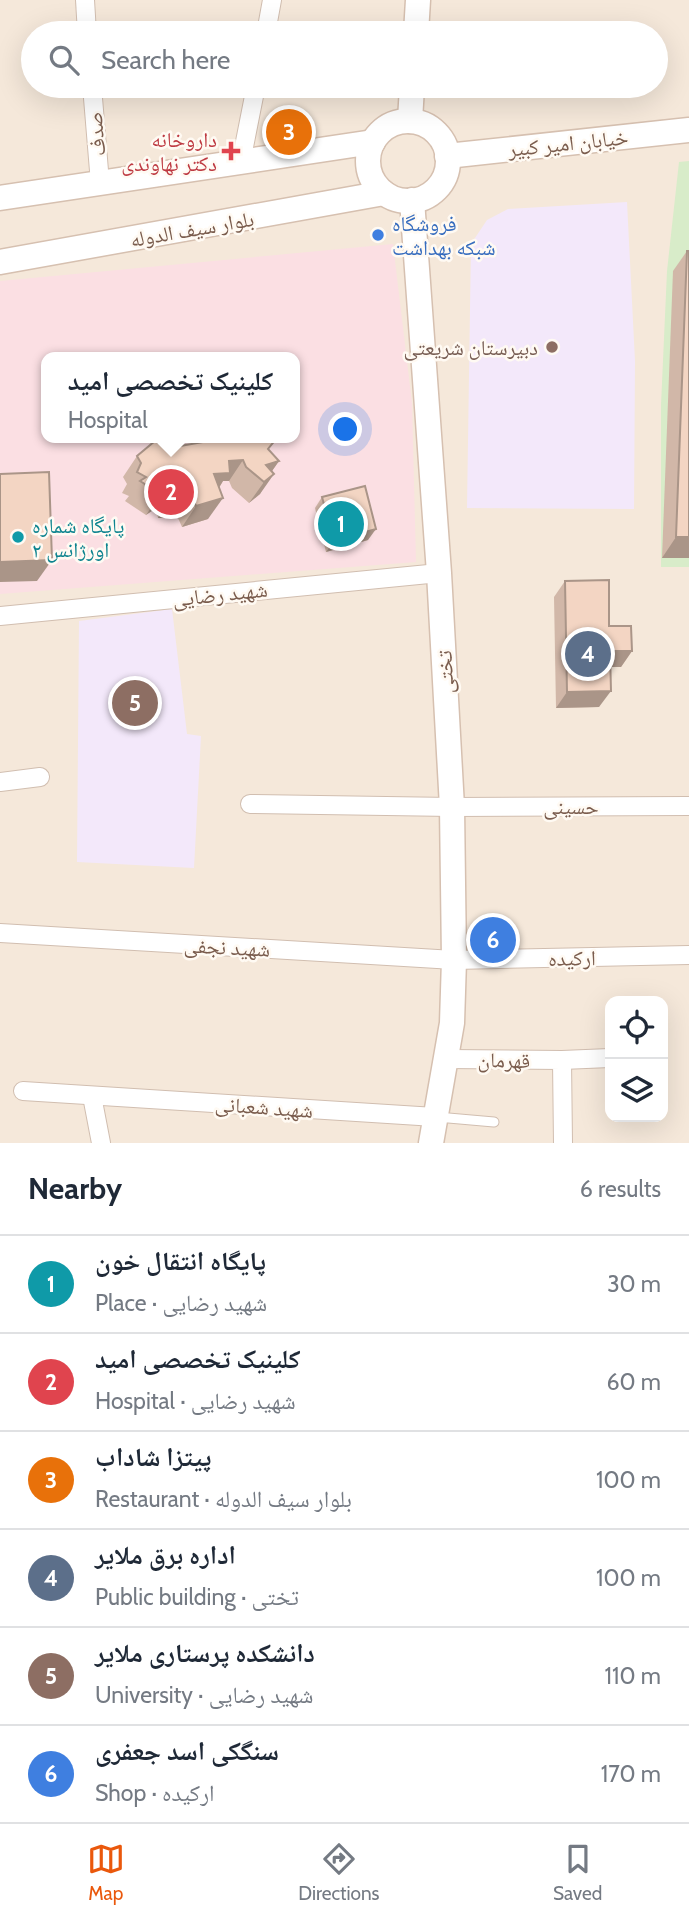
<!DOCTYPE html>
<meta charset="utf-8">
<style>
:root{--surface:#fff;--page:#f6f6f7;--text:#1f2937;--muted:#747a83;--line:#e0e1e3;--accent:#ea580c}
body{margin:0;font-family:Cabin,"Noto Naskh Arabic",sans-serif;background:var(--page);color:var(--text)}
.controls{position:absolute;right:21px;bottom:21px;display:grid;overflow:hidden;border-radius:14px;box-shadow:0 7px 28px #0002}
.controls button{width:63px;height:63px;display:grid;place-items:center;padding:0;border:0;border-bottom:2px solid var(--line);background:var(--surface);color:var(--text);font:35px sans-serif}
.you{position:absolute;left:346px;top:430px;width:24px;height:24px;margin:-18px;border:5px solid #fff;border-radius:50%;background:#1a73e8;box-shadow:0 0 0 10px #1a73e833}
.badge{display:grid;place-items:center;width:46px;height:46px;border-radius:50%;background:var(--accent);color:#fff;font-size:23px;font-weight:700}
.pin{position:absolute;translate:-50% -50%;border:4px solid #fff;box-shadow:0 2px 7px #0006}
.popup{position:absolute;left:41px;top:352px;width:259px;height:91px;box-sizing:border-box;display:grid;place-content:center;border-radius:14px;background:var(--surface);filter:drop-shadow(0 2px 5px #0005);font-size:23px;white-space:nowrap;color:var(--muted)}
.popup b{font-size:26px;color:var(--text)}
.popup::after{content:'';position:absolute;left:50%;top:100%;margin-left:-14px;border:14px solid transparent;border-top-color:var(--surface)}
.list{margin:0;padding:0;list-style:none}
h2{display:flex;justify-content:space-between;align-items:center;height:91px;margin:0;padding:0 28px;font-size:30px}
h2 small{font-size:23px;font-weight:400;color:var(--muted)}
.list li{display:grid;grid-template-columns:46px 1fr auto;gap:21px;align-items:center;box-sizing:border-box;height:98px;padding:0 28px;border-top:2px solid var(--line)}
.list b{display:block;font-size:26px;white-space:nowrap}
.list p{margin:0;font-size:23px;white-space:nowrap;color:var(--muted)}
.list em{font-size:23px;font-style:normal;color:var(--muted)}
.icon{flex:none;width:38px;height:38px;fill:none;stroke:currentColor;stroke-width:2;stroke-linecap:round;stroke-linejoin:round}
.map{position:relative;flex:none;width:689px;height:1143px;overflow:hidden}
.search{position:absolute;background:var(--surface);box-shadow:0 7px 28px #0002;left:21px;right:21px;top:21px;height:77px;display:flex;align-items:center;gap:18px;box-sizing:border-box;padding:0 24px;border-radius:38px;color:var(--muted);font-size:26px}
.sheet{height:679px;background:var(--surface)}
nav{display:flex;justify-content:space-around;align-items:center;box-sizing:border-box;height:98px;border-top:2px solid var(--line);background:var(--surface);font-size:19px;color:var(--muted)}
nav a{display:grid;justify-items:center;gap:4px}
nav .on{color:var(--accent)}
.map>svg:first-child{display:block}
.residential{fill:#f5e8da;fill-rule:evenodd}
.education{fill:#f3e8fa}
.medical{fill:#fbdfe3;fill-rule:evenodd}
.grass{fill:#d8ecc9}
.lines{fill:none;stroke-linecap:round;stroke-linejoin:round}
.lane-casing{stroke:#d1beb0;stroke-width:11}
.street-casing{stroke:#d1beb0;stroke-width:20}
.secondary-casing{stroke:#d6c0b0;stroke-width:27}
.lane{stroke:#fff;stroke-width:9}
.street{stroke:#fff;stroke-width:18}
.secondary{stroke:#fff;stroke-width:24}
.wall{fill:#d1b7a8}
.shaded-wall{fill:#aa9588}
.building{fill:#f3d5c3;stroke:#aa9588;stroke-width:2}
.health-dot{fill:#e0444e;stroke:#fffaf3;stroke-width:2.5}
.shop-dot{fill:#3f7fe0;stroke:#fffaf3;stroke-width:2.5}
.education-dot{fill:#8d6e63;stroke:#fffaf3;stroke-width:2.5}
.culture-dot{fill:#0f9aa8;stroke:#fffaf3;stroke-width:2.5}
.labels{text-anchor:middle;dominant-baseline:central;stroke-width:5;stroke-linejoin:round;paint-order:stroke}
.street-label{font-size:21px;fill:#7a5c4d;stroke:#fffaf3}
.health-label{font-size:21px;fill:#be3a42;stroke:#fffaf3;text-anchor:end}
.shop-label{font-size:21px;fill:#366cbe;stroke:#fffaf3;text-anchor:start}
.education-label{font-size:21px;fill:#785e54;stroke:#fffaf3;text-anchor:end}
.culture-label{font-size:21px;fill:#0d838f;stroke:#fffaf3;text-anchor:start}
</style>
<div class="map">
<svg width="689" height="1143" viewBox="0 0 689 1143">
<rect width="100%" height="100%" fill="#fdf6ec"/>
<path class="residential" d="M 0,0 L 689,0 L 689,1143 L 0,1143 ZM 33,33 L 656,33 L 656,86 L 33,86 ZM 47,357 L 295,357 L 295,438 L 47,438 ZM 610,1001 L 663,1001 L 663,1117 L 610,1117 Z"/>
<g class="education">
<path d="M 627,202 L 635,361 L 634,509 L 467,508 L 471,244 L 487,220 L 508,209 Z"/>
<path d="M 172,609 L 187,734 L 201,736 L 194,868 L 77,862 L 79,621 Z"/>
</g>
<path class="medical" d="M 393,244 L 412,403 L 416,562 L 0,594 L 0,281 ZM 47,357 L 295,357 L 295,438 L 47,438 Z"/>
<path class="grass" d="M 689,161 L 689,567 L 661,567 L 661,405 L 667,271 L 679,162 Z"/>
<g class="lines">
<defs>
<path id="lane" d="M 437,1117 L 494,1122"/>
<g id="street">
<path d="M 85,0 L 87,33"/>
<path d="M 266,33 L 272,0"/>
<path d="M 92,86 L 100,183"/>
<path d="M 241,162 L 256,86"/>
<path d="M 0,616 L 439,573"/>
<path d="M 0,782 L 40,777"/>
<path d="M 250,804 L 452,807 L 689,806"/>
<path d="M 0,933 L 454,960 L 689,955"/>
<path d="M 446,1059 L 562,1060 L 563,1143"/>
<path d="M 562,1060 L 610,1058"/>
<path d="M 23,1091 L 435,1117"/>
<path d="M 92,1096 L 101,1143"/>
</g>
<g id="secondary">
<path d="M 416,33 L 418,0"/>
<path d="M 410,121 L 412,86"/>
<circle cx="408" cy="161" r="40"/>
<path d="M 447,156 L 689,130"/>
<path d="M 0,198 L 373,142"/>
<path d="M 412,200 L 439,573 L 452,807 L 454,960 L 452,1023 L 431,1143"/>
<path d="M 0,262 L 384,193"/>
</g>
</defs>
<use href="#lane" class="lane-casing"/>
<use href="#street" class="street-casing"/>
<use href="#secondary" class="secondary-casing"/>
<use href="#lane" class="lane"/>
<use href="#street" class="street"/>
<use href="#secondary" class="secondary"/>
</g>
<g class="wall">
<path d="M 687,251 L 689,251 L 689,558 L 662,558 L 673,271 Z"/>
<path d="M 169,448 L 268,450 L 279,461 L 272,471 L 260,494 L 249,503 L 232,488 L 229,481 L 223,481 L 219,488 L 208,519 L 182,527 L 178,518 L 158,518 L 156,508 L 146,515 L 125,501 L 129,496 L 122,493 L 127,484 L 123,477 L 137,456 Z"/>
<path d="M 322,497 L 368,540 L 326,552 L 315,508 Z"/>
<path d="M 565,581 L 632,651 L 621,667 L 611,667 L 599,707 L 556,708 L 554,597 Z"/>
</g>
<g class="shaded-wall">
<path d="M 243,460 L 229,481 L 223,481 L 215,494 L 214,474 L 229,461 Z"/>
<path d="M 279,461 L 265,481 L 274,474 L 260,494 L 249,503 L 264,482 L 266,465 Z"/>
<path d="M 170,487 L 156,508 L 146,515 L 161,494 Z"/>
<path d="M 173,497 L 192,498 L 178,518 L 158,518 Z"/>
<path d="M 223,498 L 208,519 L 182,527 L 196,506 Z"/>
<path d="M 376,529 L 368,540 L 326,552 L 334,541 Z"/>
<path d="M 676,537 L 689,537 L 689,558 L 662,558 Z"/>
<path d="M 52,560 L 37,581 L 0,582 L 0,562 Z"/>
<path d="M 610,651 L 632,651 L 621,667 L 599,667 Z"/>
<path d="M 611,691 L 599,707 L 556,708 L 567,692 Z"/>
</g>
<g class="building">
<path d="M 687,251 L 689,251 L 689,537 L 676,537 Z"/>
<path d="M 238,438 L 275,438 L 276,439 L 268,449 L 279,461 L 266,465 L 274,474 L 264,482 L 246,467 L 243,460 L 229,461 L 230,473 L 214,474 L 223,498 L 196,506 L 192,498 L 173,497 L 170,487 L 161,494 L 140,481 L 146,477 L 137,472 L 141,463 L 137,456 L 155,441 L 169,448 L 220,439 Z"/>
<path d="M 49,472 L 52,560 L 0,562 L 0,474 Z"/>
<path d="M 365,486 L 376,529 L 334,541 L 322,497 Z"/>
<path d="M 609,580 L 609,626 L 631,626 L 632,651 L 610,651 L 611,691 L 567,692 L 565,581 Z"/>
</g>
<path class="health-dot" d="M227.5 140.5h7v7h7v7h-7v7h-7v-7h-7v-7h7z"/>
<circle class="shop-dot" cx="378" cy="235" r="7"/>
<circle class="education-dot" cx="552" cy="347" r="7"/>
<circle class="culture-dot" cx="18" cy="537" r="7"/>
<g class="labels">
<g class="street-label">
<text transform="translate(96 134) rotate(-95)">صدف</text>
<text transform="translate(568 143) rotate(-6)">خیابان امیر کبیر</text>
<text transform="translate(192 229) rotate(-10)">بلوار سیف الدوله</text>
<text transform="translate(220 594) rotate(-6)">شهید رضایی</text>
<text transform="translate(445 672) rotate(-93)">تختی</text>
<text x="571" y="806">حسینی</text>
<text transform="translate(227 947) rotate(3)">شهید نجفی</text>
<text transform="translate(572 958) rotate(-1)">ارکیده</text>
<text transform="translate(504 1060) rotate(1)">قهرمان</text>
<text transform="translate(264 1107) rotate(4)">شهید شعبانی</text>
</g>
<g class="health-label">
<text x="217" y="139">داروخانه<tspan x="217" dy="24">دکتر نهاوندی</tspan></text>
</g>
<g class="shop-label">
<text x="392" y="223">فروشگاه<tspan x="392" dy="24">شبکه بهداشت</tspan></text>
</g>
<g class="education-label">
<text x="538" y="347">دبیرستان شریعتی</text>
</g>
<g class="culture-label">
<text x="32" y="525">پایگاه شماره<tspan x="32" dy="24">۲ اورژانس</tspan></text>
</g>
</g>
</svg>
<div class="controls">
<button><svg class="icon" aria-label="locate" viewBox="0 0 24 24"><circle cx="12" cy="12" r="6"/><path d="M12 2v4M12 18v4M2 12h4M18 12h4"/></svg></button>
<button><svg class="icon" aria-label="layers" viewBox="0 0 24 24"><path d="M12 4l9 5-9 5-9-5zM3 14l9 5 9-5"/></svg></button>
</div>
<div class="you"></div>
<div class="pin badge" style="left:341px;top:524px;background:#0f9aa8">1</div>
<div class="pin badge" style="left:171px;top:492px;background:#e0444e">2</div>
<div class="popup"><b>کلینیک تخصصی امید</b>Hospital</div>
<div class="pin badge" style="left:289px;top:132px;background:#e8710a">3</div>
<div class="pin badge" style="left:588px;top:654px;background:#5c6f8a">4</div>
<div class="pin badge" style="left:135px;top:703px;background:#8d6e63">5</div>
<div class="pin badge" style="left:493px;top:940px;background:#3f7fe0">6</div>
<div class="search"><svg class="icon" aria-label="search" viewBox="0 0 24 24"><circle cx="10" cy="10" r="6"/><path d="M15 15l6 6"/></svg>Search here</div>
</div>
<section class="sheet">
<h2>Nearby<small>6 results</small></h2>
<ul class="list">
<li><span class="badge" style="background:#0f9aa8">1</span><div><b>پایگاه انتقال خون</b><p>Place · شهید رضایی</p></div><em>30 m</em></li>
<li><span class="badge" style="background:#e0444e">2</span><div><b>کلینیک تخصصی امید</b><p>Hospital · شهید رضایی</p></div><em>60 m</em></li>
<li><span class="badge" style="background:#e8710a">3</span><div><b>پیتزا شاداب</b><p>Restaurant · بلوار سیف الدوله</p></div><em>100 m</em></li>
<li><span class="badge" style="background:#5c6f8a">4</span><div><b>اداره برق ملایر</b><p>Public building · تختی</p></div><em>100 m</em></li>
<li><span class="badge" style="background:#8d6e63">5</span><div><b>دانشکده پرستاری ملایر</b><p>University · شهید رضایی</p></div><em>110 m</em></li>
<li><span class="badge" style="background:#3f7fe0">6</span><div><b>سنگکی اسد جعفری</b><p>Shop · ارکیده</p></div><em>170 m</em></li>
</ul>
</section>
<nav>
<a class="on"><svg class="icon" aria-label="map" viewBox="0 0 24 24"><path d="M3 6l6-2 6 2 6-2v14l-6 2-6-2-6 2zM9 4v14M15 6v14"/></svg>Map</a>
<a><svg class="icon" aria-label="directions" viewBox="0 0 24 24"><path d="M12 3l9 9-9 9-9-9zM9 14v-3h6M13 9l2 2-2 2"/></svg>Directions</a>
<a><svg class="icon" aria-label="saved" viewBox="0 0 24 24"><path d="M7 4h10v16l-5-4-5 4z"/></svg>Saved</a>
</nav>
